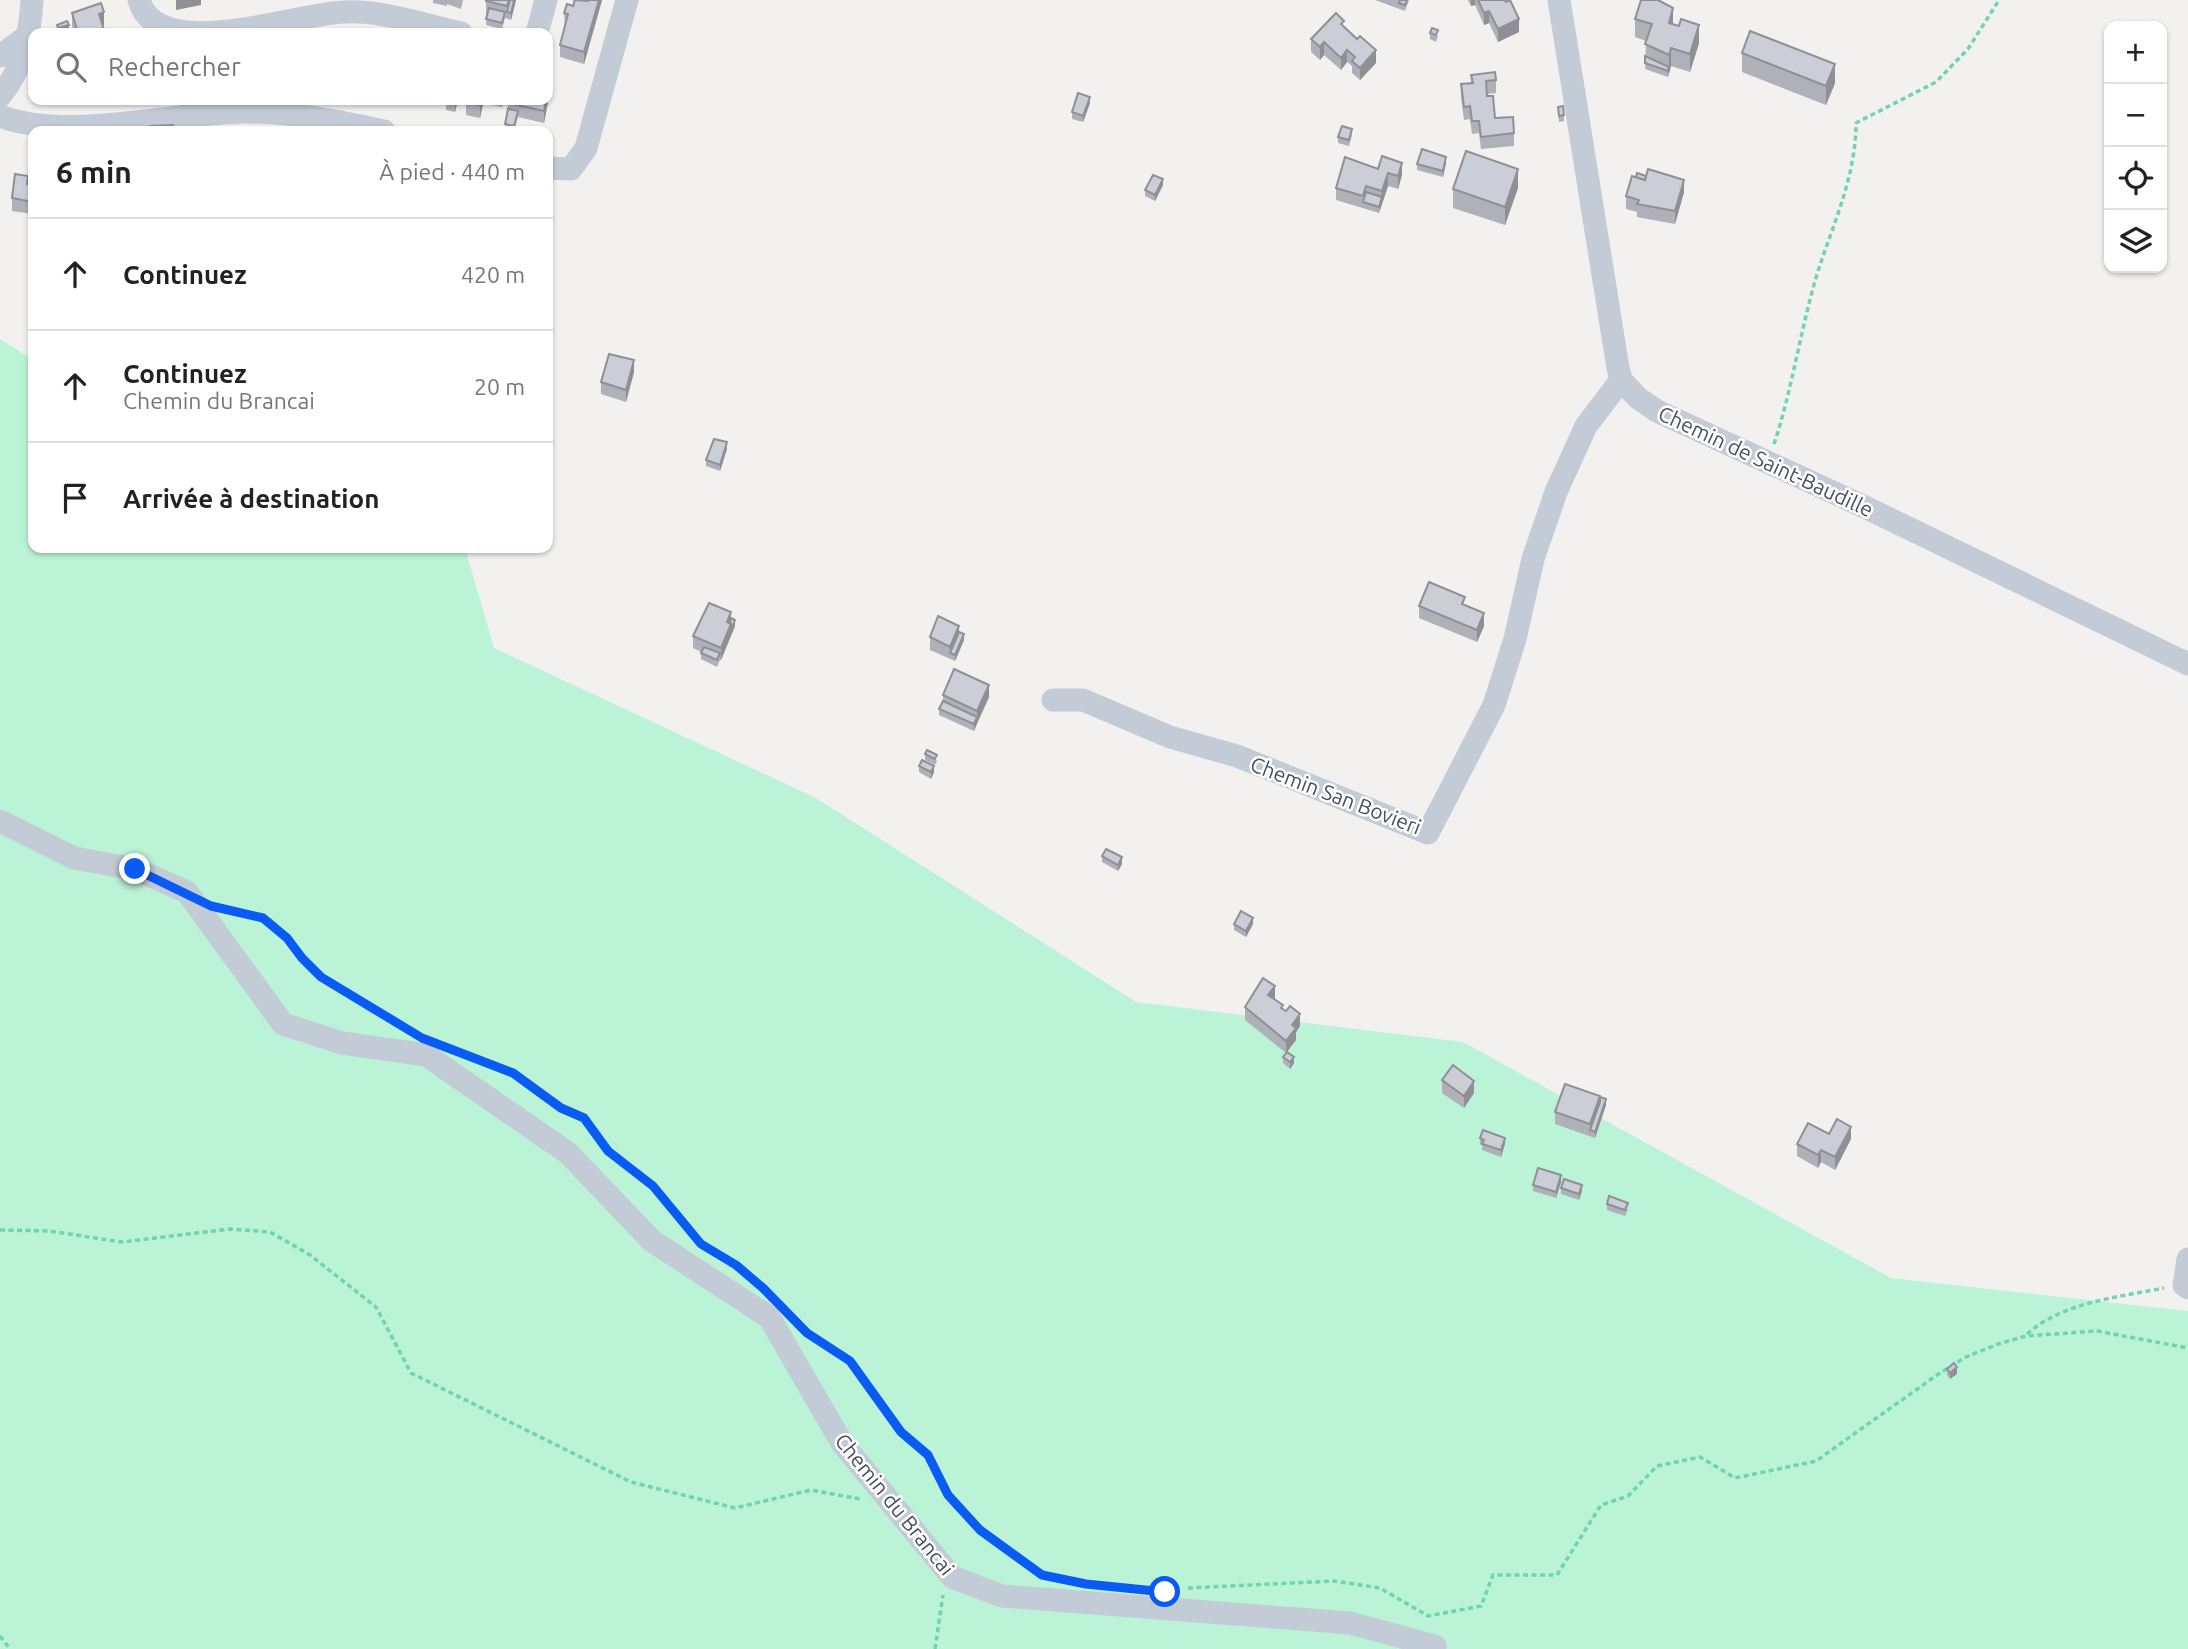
<!DOCTYPE html>
<html lang="fr">
<meta charset="utf-8">
<style>
:root{--surface:#fff;--page:#f6f6f6;--text:#222;--muted:#767676;--line:#e0e0e0}
body{margin:0;font-family:Ubuntu,sans-serif;background:var(--page);color:var(--text)}
.controls{position:absolute;right:21px;top:21px;display:grid;overflow:hidden;border-radius:14px;box-shadow:0 2px 5px #0004}
.controls button{width:63px;height:63px;display:grid;place-items:center;padding:0;border:0;border-bottom:2px solid var(--line);background:var(--surface);color:var(--text);font:35px sans-serif}
.stop{position:absolute;width:21px;height:21px;margin:-16px;border:5px solid #095bf3;border-radius:50%;background:#fff}
.stop.end{background:#095bf3;border-color:#fff;box-shadow:0 2px 7px #0008}
.list{margin:0;padding:0;list-style:none}
h2{display:flex;justify-content:space-between;align-items:center;height:91px;margin:0;padding:0 28px;font-size:30px}
h2 small{font-size:23px;font-weight:400;color:var(--muted)}
.list li{display:grid;grid-template-columns:46px 1fr auto;gap:21px;align-items:center;box-sizing:border-box;height:112px;padding:0 28px;border-top:2px solid var(--line)}
.list b{display:block;font-size:26px;white-space:nowrap}
.list p{margin:0;font-size:23px;white-space:nowrap;color:var(--muted)}
.list em{font-size:23px;font-style:normal;color:var(--muted)}
.icon{flex:none;width:38px;height:38px;fill:none;stroke:currentColor;stroke-width:2;stroke-linecap:round;stroke-linejoin:round}
.map{position:relative;flex:none;width:2188px;height:1649px;overflow:hidden}
.search{position:absolute;background:var(--surface);box-shadow:0 2px 5px #0004;left:28px;top:28px;width:525px;height:77px;display:flex;align-items:center;gap:18px;box-sizing:border-box;padding:0 24px;border-radius:14px;color:var(--muted);font-size:26px}
.panel{position:absolute;background:var(--surface);box-shadow:0 2px 5px #0004;left:28px;top:126px;width:525px;height:427px;border-radius:14px}
.map>svg:first-child{display:block}
.green{fill:#bbf3d6}
.lines{fill:none;stroke-linecap:round;stroke-linejoin:round}
.path{stroke:#70d4ac;stroke-width:3.5;stroke-dasharray:5 3.5;stroke-linecap:butt}
.minor{stroke:#c2cbd6;stroke-width:23}
.wall{fill:#afb1b8}
.shaded-wall{fill:#8e9096}
.building{fill:#cbced6;stroke:#8e9096;stroke-width:2}
.route{stroke:#095bf3;stroke-width:9}
.labels{text-anchor:middle;dominant-baseline:central;stroke-width:5;stroke-linejoin:round;paint-order:stroke}
.street-label{font-size:21px;fill:#46515f;stroke:#fff}
</style>
<div class="map">
<svg width="2188" height="1649" viewBox="0 0 2188 1649">
<rect width="100%" height="100%" fill="#f3f0f0"/>
<path class="green" d="M 0,339 L 33,360 L 33,548 L 465,548 L 494,648 L 816,798 L 1136,1002 L 1463,1042 L 1891,1278 L 2188,1311 L 2188,1649 L 0,1649 Z"/>
<g class="lines">
<g class="path">
<path d="M 1774,444 C 1793,387 1801,325 1819,268 C 1835,220 1856,174 1856,123 L 1936,82 L 1968,49 L 1999,0"/>
<path d="M 227,909 L 263,918 L 287,938 L 302,958 L 321,977 L 409,1030"/>
<path d="M 461,1052 L 513,1073 L 561,1108 L 584,1118 L 608,1151 L 653,1186 L 701,1244 L 753,1280"/>
<path d="M 0,1230 L 49,1231 L 122,1242 L 230,1229 L 270,1232 L 310,1255 L 376,1307 L 411,1373 L 631,1482 L 735,1508 L 811,1490 L 860,1499"/>
<path d="M 800,1327 L 851,1361 L 901,1432 L 928,1455 L 948,1495 L 980,1530 L 1042,1575 L 1049,1577"/>
<path d="M 2027,1334 C 2063,1302 2119,1297 2164,1288"/>
<path d="M 1188,1588 L 1334,1581 L 1380,1588 L 1428,1616 L 1481,1606 L 1493,1575 L 1557,1575 L 1601,1505 L 1628,1496 L 1657,1466 L 1700,1457 L 1735,1478 L 1816,1461 L 1937,1375 L 1966,1357 L 1998,1344 L 2026,1336 L 2097,1331 L 2188,1348"/>
<path d="M 0,1636 L 10,1649"/>
<path d="M 935,1649 L 943,1595"/>
</g>
<g class="minor">
<path d="M 139,0 C 157,65 297,13 344,12 C 383,10 424,25 461,33"/>
<path d="M 1559,0 L 1618,368 L 1621,380 L 1638,398 L 1657,411 L 1867,508 L 2188,664"/>
<path d="M 537,33 L 546,0"/>
<path d="M 0,56 L 30,34"/>
<path d="M 0,96 C 23,69 30,35 32,0"/>
<path d="M 0,116 C 70,142 171,112 246,112 C 293,112 339,121 384,131"/>
<path d="M 548,168 L 571,169 L 586,148 L 627,0"/>
<path d="M 1053,700 L 1083,700 L 1170,737 L 1237,756 L 1428,833 L 1494,705 L 1515,639 L 1533,559 L 1556,492 L 1586,426 L 1621,380"/>
<path d="M 0,821 L 74,858 L 135,869 L 187,892 L 283,1024 L 342,1043 L 426,1055 L 568,1153 L 652,1241 L 769,1317 L 842,1443 L 952,1577 L 1002,1596 L 1350,1623 L 1435,1646"/>
<path d="M 2188,1259 L 2184,1285 L 2188,1288"/>
</g>
</g>
<g class="wall">
<path d="M 433,0 L 463,0 L 461,9 L 447,4 L 447,6 L 433,3 Z"/>
<path d="M 486,0 L 516,0 L 511,20 L 505,18 L 502,29 L 486,25 L 487,14 L 486,13 Z"/>
<path d="M 572,0 L 602,0 L 584,64 L 560,57 L 560,45 L 565,26 L 564,13 L 573,6 L 574,1 Z"/>
<path d="M 1375,0 L 1409,0 L 1405,11 Z"/>
<path d="M 1468,0 L 1507,0 L 1519,32 L 1498,42 L 1489,23 L 1484,25 L 1475,5 L 1471,6 Z"/>
<path d="M 72,13 L 104,25 L 103,25 L 105,32 L 110,33 L 74,33 L 72,26 Z"/>
<path d="M 1635,19 L 1673,24 L 1699,43 L 1690,72 L 1671,66 L 1668,77 L 1645,69 L 1646,41 L 1635,37 Z"/>
<path d="M 1344,27 L 1376,63 L 1360,80 L 1352,73 L 1352,66 L 1347,62 L 1341,70 L 1324,55 L 1320,60 L 1311,52 L 1311,39 Z"/>
<path d="M 1430,33 L 1438,36 L 1436,42 L 1430,39 Z"/>
<path d="M 1742,53 L 1835,83 L 1826,105 L 1742,72 Z"/>
<path d="M 1471,75 L 1496,80 L 1496,93 L 1487,94 L 1495,118 L 1514,133 L 1514,146 L 1481,149 L 1479,133 L 1472,134 L 1470,119 L 1464,120 L 1461,97 L 1461,84 L 1471,83 Z"/>
<path d="M 549,97 L 544,123 L 518,117 L 514,131 L 505,130 L 508,103 Z"/>
<path d="M 427,100 L 458,100 L 455,112 L 446,110 L 446,104 Z"/>
<path d="M 484,100 L 480,118 L 466,115 L 466,102 Z"/>
<path d="M 491,100 L 504,100 L 502,107 L 491,105 Z"/>
<path d="M 1090,103 L 1083,122 L 1072,119 L 1072,112 Z"/>
<path d="M 1558,107 L 1564,115 L 1564,121 L 1559,122 Z"/>
<path d="M 1352,135 L 1349,146 L 1338,143 L 1338,137 Z"/>
<path d="M 1446,163 L 1443,177 L 1417,170 L 1417,164 Z"/>
<path d="M 1378,169 L 1402,175 L 1398,189 L 1388,186 L 1379,213 L 1336,200 L 1336,188 Z"/>
<path d="M 28,184 L 33,185 L 33,214 L 12,211 L 12,198 Z"/>
<path d="M 1163,185 L 1155,201 L 1145,196 L 1145,190 Z"/>
<path d="M 1518,188 L 1505,225 L 1453,208 L 1453,189 Z"/>
<path d="M 1684,192 L 1675,224 L 1637,217 L 1637,212 L 1626,209 L 1626,196 Z"/>
<path d="M 634,372 L 626,402 L 601,394 L 601,382 Z"/>
<path d="M 727,449 L 720,471 L 706,466 L 706,460 Z"/>
<path d="M 1419,606 L 1465,606 L 1484,626 L 1477,642 L 1419,618 Z"/>
<path d="M 731,618 L 735,626 L 721,660 L 720,660 L 717,667 L 701,659 L 701,652 L 693,648 L 693,636 Z"/>
<path d="M 959,632 L 964,640 L 955,661 L 930,650 L 930,637 Z"/>
<path d="M 943,695 L 989,697 L 974,731 L 939,715 L 939,709 L 943,701 Z"/>
<path d="M 927,750 L 937,761 L 935,765 L 925,760 L 925,754 Z"/>
<path d="M 919,766 L 934,772 L 931,779 L 919,772 Z"/>
<path d="M 1102,856 L 1122,864 L 1118,871 L 1102,862 Z"/>
<path d="M 1234,924 L 1253,924 L 1246,937 L 1234,930 Z"/>
<path d="M 1274,999 L 1283,1009 L 1300,1026 L 1296,1032 L 1296,1040 L 1287,1052 L 1294,1063 L 1290,1069 L 1283,1063 L 1283,1057 L 1286,1053 L 1245,1020 L 1245,1007 Z"/>
<path d="M 1442,1080 L 1474,1093 L 1464,1108 L 1442,1093 Z"/>
<path d="M 1600,1097 L 1606,1105 L 1595,1138 L 1555,1124 L 1555,1112 Z"/>
<path d="M 1829,1134 L 1851,1139 L 1835,1170 L 1821,1162 L 1818,1168 L 1797,1156 L 1797,1144 Z"/>
<path d="M 1480,1138 L 1505,1144 L 1501,1157 L 1482,1150 L 1482,1145 L 1480,1144 Z"/>
<path d="M 1561,1182 L 1556,1198 L 1533,1191 L 1533,1185 Z"/>
<path d="M 1561,1188 L 1582,1191 L 1579,1200 L 1561,1194 Z"/>
<path d="M 1607,1204 L 1628,1209 L 1625,1216 L 1607,1210 Z"/>
<path d="M 1947,1369 L 1957,1374 L 1950,1379 L 1947,1375 Z"/>
</g>
<g class="shaded-wall">
<path d="M 176,0 L 201,0 L 201,5 L 176,10 Z"/>
<path d="M 514,0 L 516,0 L 511,20 L 511,13 Z"/>
<path d="M 599,0 L 602,0 L 584,64 L 584,52 Z"/>
<path d="M 1471,0 L 1475,0 L 1475,5 L 1471,6 Z"/>
<path d="M 1673,8 L 1673,27 L 1669,23 Z"/>
<path d="M 1489,11 L 1489,23 L 1484,25 L 1484,13 Z"/>
<path d="M 104,12 L 104,25 L 99,26 L 99,14 Z"/>
<path d="M 1519,19 L 1519,32 L 1498,42 L 1498,29 Z"/>
<path d="M 69,25 L 69,31 L 58,33 L 58,28 Z"/>
<path d="M 1699,25 L 1699,43 L 1690,72 L 1690,54 Z"/>
<path d="M 1324,42 L 1324,55 L 1320,60 L 1320,47 Z"/>
<path d="M 1671,48 L 1671,66 L 1668,77 L 1669,55 Z"/>
<path d="M 1347,50 L 1347,62 L 1341,70 L 1341,58 Z"/>
<path d="M 1376,50 L 1376,63 L 1360,80 L 1360,68 Z"/>
<path d="M 1835,64 L 1835,83 L 1826,105 L 1826,86 Z"/>
<path d="M 549,84 L 549,97 L 544,123 L 544,111 L 546,100 L 548,100 Z"/>
<path d="M 1090,97 L 1090,103 L 1083,122 L 1083,116 Z"/>
<path d="M 455,100 L 458,100 L 455,112 Z"/>
<path d="M 481,100 L 484,100 L 480,118 L 480,105 Z"/>
<path d="M 1446,157 L 1446,163 L 1443,177 L 1443,171 Z"/>
<path d="M 1402,163 L 1402,175 L 1398,189 L 1398,176 Z"/>
<path d="M 1518,169 L 1518,188 L 1505,225 L 1505,207 Z"/>
<path d="M 1388,173 L 1388,186 L 1379,213 L 1382,191 Z"/>
<path d="M 1163,179 L 1163,185 L 1155,201 L 1155,195 Z"/>
<path d="M 1684,180 L 1684,192 L 1675,224 L 1675,211 Z"/>
<path d="M 634,360 L 634,372 L 626,402 L 626,390 Z"/>
<path d="M 727,442 L 727,449 L 720,471 L 720,465 Z"/>
<path d="M 731,612 L 731,630 L 735,620 L 735,626 L 721,660 L 721,648 L 727,622 Z"/>
<path d="M 1484,613 L 1484,626 L 1477,642 L 1477,630 Z"/>
<path d="M 959,626 L 959,638 L 950,653 L 950,647 Z"/>
<path d="M 964,634 L 964,640 L 955,661 L 955,655 Z"/>
<path d="M 989,685 L 989,697 L 977,723 L 977,711 Z"/>
<path d="M 977,717 L 977,723 L 974,731 L 974,724 Z"/>
<path d="M 934,766 L 934,772 L 931,779 L 931,772 Z"/>
<path d="M 1122,857 L 1122,864 L 1118,871 L 1118,865 Z"/>
<path d="M 1253,918 L 1253,924 L 1246,937 L 1246,931 Z"/>
<path d="M 1275,986 L 1275,998 L 1268,1007 L 1268,995 Z"/>
<path d="M 1300,1014 L 1300,1026 L 1296,1032 L 1296,1040 L 1286,1053 L 1286,1041 L 1292,1025 Z"/>
<path d="M 1294,1057 L 1294,1063 L 1290,1069 L 1290,1062 Z"/>
<path d="M 1474,1081 L 1474,1093 L 1464,1108 L 1464,1096 Z"/>
<path d="M 1600,1096 L 1600,1108 L 1590,1130 L 1590,1136 L 1590,1124 Z"/>
<path d="M 1606,1099 L 1606,1105 L 1595,1138 L 1595,1132 Z"/>
<path d="M 1851,1127 L 1851,1139 L 1835,1170 L 1835,1157 Z"/>
<path d="M 1505,1138 L 1505,1144 L 1501,1157 L 1501,1150 Z"/>
<path d="M 1821,1150 L 1821,1162 L 1818,1168 L 1818,1155 Z"/>
<path d="M 1561,1175 L 1561,1182 L 1556,1198 L 1556,1192 Z"/>
<path d="M 1582,1185 L 1582,1191 L 1579,1200 L 1579,1194 Z"/>
<path d="M 1957,1367 L 1957,1374 L 1950,1379 L 1950,1373 Z"/>
</g>
<g class="building">
<path d="M 486,0 L 509,0 L 507,6 L 486,1 Z"/>
<path d="M 510,0 L 514,0 L 511,13 L 507,12 Z"/>
<path d="M 575,0 L 588,1 L 589,0 L 599,0 L 584,52 L 560,45 L 568,14 L 564,13 L 567,4 L 573,6 Z"/>
<path d="M 1400,0 L 1407,0 L 1405,5 L 1399,3 Z"/>
<path d="M 1478,0 L 1505,0 L 1506,2 L 1510,0 L 1519,19 L 1498,29 L 1489,11 L 1484,13 Z"/>
<path d="M 1641,0 L 1658,0 L 1673,8 L 1669,23 L 1679,26 L 1681,19 L 1699,25 L 1690,54 L 1671,48 L 1669,55 L 1645,44 L 1652,24 L 1635,19 Z"/>
<path d="M 101,3 L 104,12 L 99,14 L 105,33 L 78,33 L 72,13 Z"/>
<path d="M 489,8 L 505,12 L 502,23 L 486,19 Z"/>
<path d="M 1336,13 L 1344,21 L 1341,24 L 1357,39 L 1360,36 L 1376,50 L 1360,68 L 1352,61 L 1355,57 L 1347,50 L 1341,58 L 1324,42 L 1320,47 L 1311,39 Z"/>
<path d="M 67,21 L 69,25 L 58,28 L 57,25 Z"/>
<path d="M 1432,28 L 1438,30 L 1436,35 L 1430,33 Z"/>
<path d="M 318,30 L 329,33 L 317,33 Z"/>
<path d="M 1750,31 L 1835,64 L 1826,86 L 1742,53 Z"/>
<path d="M 1645,56 L 1669,67 L 1668,71 L 1645,63 Z"/>
<path d="M 1495,72 L 1496,80 L 1486,81 L 1487,96 L 1493,96 L 1495,118 L 1513,117 L 1514,133 L 1481,137 L 1479,121 L 1472,121 L 1470,106 L 1464,107 L 1461,84 L 1473,83 L 1471,75 Z"/>
<path d="M 1078,93 L 1090,97 L 1083,116 L 1072,112 Z"/>
<path d="M 466,100 L 481,100 L 480,105 L 466,102 Z"/>
<path d="M 509,100 L 546,100 L 544,111 L 508,103 Z"/>
<path d="M 1563,106 L 1564,115 L 1559,116 L 1558,107 Z"/>
<path d="M 508,109 L 518,111 L 514,126 L 505,124 Z"/>
<path d="M 173,125 L 173,131 L 150,131 L 150,126 Z"/>
<path d="M 1342,126 L 1352,129 L 1349,140 L 1338,137 Z"/>
<path d="M 1422,149 L 1446,157 L 1443,171 L 1417,164 Z"/>
<path d="M 1466,151 L 1518,169 L 1505,207 L 1453,189 Z"/>
<path d="M 1382,156 L 1402,163 L 1398,176 L 1388,173 L 1382,191 L 1366,186 L 1363,196 L 1336,188 L 1345,157 L 1378,169 Z"/>
<path d="M 1648,169 L 1684,180 L 1675,211 L 1637,204 L 1639,200 L 1626,196 L 1632,176 L 1645,180 Z"/>
<path d="M 1637,173 L 1646,176 L 1645,180 L 1636,177 Z"/>
<path d="M 15,174 L 28,176 L 27,184 L 33,185 L 33,202 L 12,198 Z"/>
<path d="M 1153,175 L 1163,179 L 1155,195 L 1145,190 Z"/>
<path d="M 1366,192 L 1382,197 L 1379,207 L 1363,202 Z"/>
<path d="M 609,354 L 634,360 L 626,390 L 601,382 Z"/>
<path d="M 714,439 L 727,442 L 720,465 L 706,460 Z"/>
<path d="M 1429,582 L 1465,597 L 1462,604 L 1484,613 L 1477,630 L 1419,606 Z"/>
<path d="M 709,603 L 731,612 L 727,622 L 731,624 L 721,648 L 693,636 Z"/>
<path d="M 938,616 L 959,626 L 950,647 L 930,637 Z"/>
<path d="M 731,618 L 735,620 L 731,630 L 731,624 L 730,623 Z"/>
<path d="M 959,632 L 964,634 L 955,655 L 950,653 Z"/>
<path d="M 704,647 L 720,653 L 717,660 L 701,653 Z"/>
<path d="M 954,669 L 989,685 L 977,711 L 943,695 Z"/>
<path d="M 943,701 L 977,717 L 974,724 L 939,709 Z"/>
<path d="M 927,750 L 937,755 L 935,759 L 925,754 Z"/>
<path d="M 922,760 L 934,766 L 931,772 L 919,766 Z"/>
<path d="M 1106,849 L 1122,857 L 1118,865 L 1102,856 Z"/>
<path d="M 1241,911 L 1253,918 L 1246,931 L 1234,924 Z"/>
<path d="M 1263,978 L 1275,986 L 1268,995 L 1283,1005 L 1281,1008 L 1286,1011 L 1290,1006 L 1300,1014 L 1292,1025 L 1296,1028 L 1286,1041 L 1245,1007 Z"/>
<path d="M 1287,1052 L 1294,1057 L 1290,1062 L 1283,1057 Z"/>
<path d="M 1453,1065 L 1474,1081 L 1464,1096 L 1442,1080 Z"/>
<path d="M 1565,1084 L 1600,1096 L 1590,1124 L 1555,1112 Z"/>
<path d="M 1600,1097 L 1606,1099 L 1595,1132 L 1590,1130 L 1600,1102 Z"/>
<path d="M 1837,1119 L 1851,1127 L 1835,1157 L 1821,1150 L 1818,1155 L 1797,1144 L 1808,1123 L 1829,1134 Z"/>
<path d="M 1483,1130 L 1505,1138 L 1501,1150 L 1482,1144 L 1484,1140 L 1480,1138 Z"/>
<path d="M 1538,1168 L 1561,1175 L 1556,1192 L 1533,1185 Z"/>
<path d="M 1564,1179 L 1582,1185 L 1579,1194 L 1561,1188 Z"/>
<path d="M 1609,1196 L 1628,1203 L 1625,1210 L 1607,1204 Z"/>
<path d="M 1954,1363 L 1957,1367 L 1950,1373 L 1947,1369 Z"/>
</g>
<g class="lines">
<path class="route" d="M 135,869 L 211,906 L 263,918 L 287,938 L 302,958 L 321,977 L 422,1038 L 513,1073 L 561,1108 L 584,1118 L 608,1151 L 653,1186 L 701,1244 L 736,1265 L 763,1288 L 807,1333 L 850,1361 L 901,1432 L 928,1455 L 948,1495 L 980,1530 L 1042,1575 L 1086,1584 L 1165,1592"/>
</g>
<g class="labels">
<g class="street-label">
<text transform="translate(1766 461) rotate(25)">Chemin de Saint-Baudille</text>
<text transform="translate(1336 795) rotate(21)">Chemin San Bovieri</text>
<text transform="translate(895 1504) rotate(51)">Chemin du Brancai</text>
</g>
</g>
</svg>
<div class="controls">
<button>+</button>
<button>−</button>
<button><svg class="icon" aria-label="locate" viewBox="0 0 24 24"><circle cx="12" cy="12" r="6"/><path d="M12 2v4M12 18v4M2 12h4M18 12h4"/></svg></button>
<button><svg class="icon" aria-label="layers" viewBox="0 0 24 24"><path d="M12 4l9 5-9 5-9-5zM3 14l9 5 9-5"/></svg></button>
</div>
<div class="stop" style="left:1165px;top:1592px"></div>
<div class="stop end" style="left:135px;top:869px"></div>
<div class="search"><svg class="icon" aria-label="search" viewBox="0 0 24 24"><circle cx="10" cy="10" r="6"/><path d="M15 15l6 6"/></svg>Rechercher</div>
<section class="panel">
<h2>6 min<small>À pied · 440 m</small></h2>
<ul class="list">
<li><svg class="icon" aria-label="ahead" viewBox="0 0 24 24"><path d="M12 20V5M6 11l6-6 6 6"/></svg><div><b>Continuez</b></div><em>420 m</em></li>
<li><svg class="icon" aria-label="ahead" viewBox="0 0 24 24"><path d="M12 20V5M6 11l6-6 6 6"/></svg><div><b>Continuez</b><p>Chemin du Brancai</p></div><em>20 m</em></li>
<li><svg class="icon" aria-label="arrive" viewBox="0 0 24 24"><path d="M6 21V4h12l-3 4 3 4H6"/></svg><div><b>Arrivée à destination</b></div></li>
</ul>
</section>
</div>
